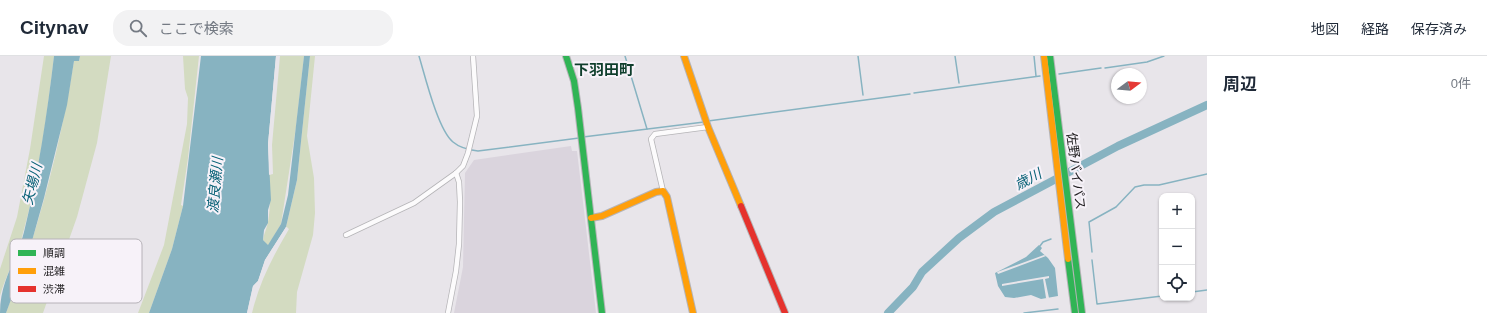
<!DOCTYPE html>
<html lang="ja">
<meta charset="utf-8">
<style>
:root{--surface:#fff;--page:#f2f2f3;--text:#1f2937;--muted:#747a83;--line:#e0e1e3}
body{margin:0;font-family:Helvetica,"Noto Sans JP",sans-serif;background:var(--page);color:var(--text)}
.controls{position:absolute;right:12px;bottom:12px;display:grid;overflow:hidden;border-radius:8px;box-shadow:0 1px 3px #0004}
.controls button{width:36px;height:36px;display:grid;place-items:center;padding:0;border:0;border-bottom:1px solid var(--line);background:var(--surface);color:var(--text);font:20px sans-serif}
.compass{position:absolute;left:1111px;top:12px;width:36px;height:36px;border-radius:50%;background:var(--surface);box-shadow:0 1px 3px #0004;rotate:74deg}
.list{margin:0;padding:0;list-style:none}
h2{display:flex;justify-content:space-between;align-items:center;height:52px;margin:0;padding:0 16px;font-size:17px}
h2 small{font-size:13px;font-weight:400;color:var(--muted)}
.icon{flex:none;width:22px;height:22px;fill:none;stroke:currentColor;stroke-width:2;stroke-linecap:round;stroke-linejoin:round}
.map{position:relative;flex:none;width:1207px;height:257px;overflow:hidden}
header{display:flex;align-items:center;gap:24px;box-sizing:border-box;height:56px;padding:0 20px;background:var(--surface);border-bottom:1px solid var(--line)}
header strong{font-size:19px}
nav{display:flex;gap:22px;margin-inline-start:auto;font-size:14px}
.search{width:280px;height:36px;background:var(--page);display:flex;align-items:center;gap:10px;box-sizing:border-box;padding:0 14px;border-radius:16px;color:var(--muted);font-size:15px}
main{display:flex}
aside{flex:1;background:var(--surface)}
.map>svg:first-child{display:block}
.built{fill:#dad4dd}
.green{fill:#d3dbc1}
.water{fill:#87b3c1}
.pier{fill:#e8e5ea}
.lines{fill:none;stroke-linecap:round;stroke-linejoin:round}
.stream{stroke:#87b3c1;stroke-width:1.5}
.river{stroke:#87b3c1;stroke-width:8}
.street-casing{stroke:#b5b4b7;stroke-width:6}
.fast-casing{stroke:#b5b4b7;stroke-width:8}
.slow-casing{stroke:#b5b4b7;stroke-width:8}
.jam-casing{stroke:#b5b4b7;stroke-width:8}
.street{stroke:#fcfbfc;stroke-width:4.5}
.fast{stroke:#30b455;stroke-width:6}
.slow{stroke:#ff9f0a;stroke-width:6}
.jam{stroke:#e5322d;stroke-width:6}
.labels{text-anchor:middle;dominant-baseline:central;stroke-width:4;stroke-linejoin:round;paint-order:stroke}
.street-label{font-size:13px;fill:#201e20;stroke:#f7f2f9}
.water-label{font-size:14px;font-style:italic;fill:#076176;stroke:#f7f2f9}
.quarter-label{font-size:15px;font-weight:bold;fill:#0f3e2c;stroke:#f7f2f9}
.key{fill:#f7f2f9;stroke:#b6b2b8;stroke-width:1}
.key-label{font-size:11px;fill:#201e20}
</style>
<header>
<strong>Citynav</strong>
<div class="search"><svg class="icon" aria-label="search" viewBox="0 0 24 24"><circle cx="10" cy="10" r="6"/><path d="M15 15l6 6"/></svg>ここで検索</div>
<nav><a>地図</a><a>経路</a><a>保存済み</a></nav>
</header>
<main>
<div class="map">
<svg width="1207" height="257" viewBox="0 0 1207 257">
<rect width="100%" height="100%" fill="#e8e5ea"/>
<path class="built" d="M 571,90 L 572,95 L 577,95 L 596,257 L 454,257 L 463,211 L 465,117 L 474,104 Z"/>
<g class="green">
<path d="M 44,0 L 54,0 C 47,59 39,120 23,177 C 18,199 6,218 0,240 L 0,213 L 17,161 L 30,93 Z"/>
<path d="M 80,0 L 111,0 L 97,87 L 77,161 L 43,257 L 6,257 C 13,235 23,213 30,191 C 49,131 64,68 74,5 L 79,5 Z"/>
<path d="M 183,0 L 199,0 L 188,102 L 181,149 L 183,150 L 172,193 L 149,257 L 138,257 L 164,189 L 187,68 L 188,42 L 185,33 Z"/>
<path d="M 280,0 L 304,0 L 296,71 L 281,168 L 268,190 L 263,184 C 264,177 267,172 268,166 C 271,150 270,135 269,119 L 273,118 L 272,89 Z"/>
<path d="M 310,0 L 315,0 L 307,80 L 314,122 L 315,157 L 313,179 L 297,236 L 296,257 L 252,257 C 259,227 273,200 289,173 L 286,171 L 297,124 Z"/>
</g>
<g class="water">
<path d="M 54,0 L 80,0 L 79,5 L 74,5 L 67,49 L 44,142 L 30,192 L 6,257 L 0,257 C 0,224 16,207 24,176 C 38,119 47,59 54,0 Z"/>
<path d="M 201,0 L 276,0 L 268,88 L 271,144 L 268,154 L 268,167 L 264,174 L 263,184 L 268,189 L 281,168 L 288,139 L 304,0 L 310,0 L 297,124 L 286,171 L 265,204 L 258,225 L 253,230 L 247,257 L 149,257 L 172,193 L 183,150 Z"/>
<path d="M 1039,189 L 1042,192 L 1040,195 L 1048,202 L 1055,212 L 1058,240 L 1041,243 L 1031,239 L 1014,242 L 1005,241 L 998,230 L 995,217 L 1026,201 Z"/>
</g>
<g class="pier">
<path d="M 276,0 L 278,0 L 270,88 L 271,118 L 269,119 L 268,88 Z"/>
<path d="M 286,171 L 288,172 L 267,205 L 260,226 L 255,231 L 249,257 L 247,257 L 253,230 L 258,225 L 265,204 Z"/>
<path d="M 1044,199 L 1046,200 L 998,218 L 997,216 Z"/>
<path d="M 1049,220 L 1049,222 L 1045,223 L 1049,242 L 1046,242 L 1043,223 L 1002,230 L 1002,228 Z"/>
</g>
<g class="lines">
<g class="stream">
<path d="M 419,0 C 425,20 438,74 453,86 C 460,92 469,94 478,95 L 579,82"/>
<path d="M 625,0 L 647,73"/>
<path d="M 858,0 L 863,39"/>
<path d="M 955,0 L 959,27"/>
<path d="M 1034,0 L 1036,20"/>
<path d="M 1105,12 L 1147,6 L 1164,0"/>
<path d="M 1059,18 L 1101,12"/>
<path d="M 914,37 L 1040,20"/>
<path d="M 708,65 L 910,38"/>
<path d="M 583,81 L 704,66"/>
<path d="M 1040,190 L 1043,186 L 1051,183"/>
<path d="M 1092,196 L 1089,166 L 1116,151 L 1135,131 L 1144,129 L 1159,129 L 1207,118"/>
<path d="M 1092,204 L 1097,248 L 1162,240"/>
<path d="M 1192,236 L 1207,234"/>
<path d="M 1024,257 L 1058,253"/>
</g>
<path class="river" d="M 888,257 L 913,231 L 922,216 L 959,182 L 994,156 L 1118,90 L 1207,49"/>
<defs>
<g id="street">
<path d="M 663,135 L 651,83 L 655,78 L 708,71"/>
<path d="M 346,179 L 414,147 L 456,117 L 463,110 L 468,97 L 477,60 L 473,0"/>
<path d="M 448,257 L 456,215 L 459,188 L 460,146 L 459,126 L 456,117"/>
</g>
<g id="fast">
<path d="M 566,0 L 574,25 L 578,52 L 602,257"/>
<path d="M 1050,0 L 1082,257"/>
<path d="M 1068,203 L 1075,257"/>
</g>
<g id="slow">
<path d="M 684,0 L 708,71 L 741,150"/>
<path d="M 1044,0 L 1068,203"/>
<path d="M 591,162 L 602,160 L 656,136 L 663,135 L 667,141 L 693,257"/>
</g>
<path id="jam" d="M 741,150 L 785,257"/>
</defs>
<use href="#street" class="street-casing"/>
<use href="#fast" class="fast-casing"/>
<use href="#slow" class="slow-casing"/>
<use href="#jam" class="jam-casing"/>
<use href="#street" class="street"/>
<use href="#fast" class="fast"/>
<use href="#slow" class="slow"/>
<use href="#jam" class="jam"/>
</g>
<g class="labels">
<g class="street-label">
<text transform="translate(1076 115) rotate(83)">佐野バイパス</text>
</g>
<g class="water-label">
<text transform="translate(1028 123) rotate(-28)">歳川</text>
<text transform="translate(32 128) rotate(-76)">矢場川</text>
<text transform="translate(215 129) rotate(-85)">渡良瀬川</text>
</g>
<g class="quarter-label">
<text x="604" y="13">下羽田町</text>
</g>
</g>
<rect x="10" y="183" width="132" height="64" rx="6" class="key"/>
<rect x="18" y="194" width="18" height="6" fill="#30b455"/>
<rect x="18" y="212" width="18" height="6" fill="#ff9f0a"/>
<rect x="18" y="230" width="18" height="6" fill="#e5322d"/>
<g class="key-label">
<text x="43" y="201">順調</text>
<text x="43" y="219">混雑</text>
<text x="43" y="237">渋滞</text>
</g>
</svg>
<div class="controls">
<button>+</button>
<button>−</button>
<button><svg class="icon" aria-label="locate" viewBox="0 0 24 24"><circle cx="12" cy="12" r="6"/><path d="M12 2v4M12 18v4M2 12h4M18 12h4"/></svg></button>
</div>
<svg class="compass" viewBox="-18 -18 36 36"><path d="M0-13l5 13h-10z" fill="#e53935"/><path d="M0 13l5-13h-10z" fill="#747a83"/></svg>
</div>
<aside>
<h2>周辺<small>0件</small></h2>
<ul class="list">
</ul>
</aside>
</main>
